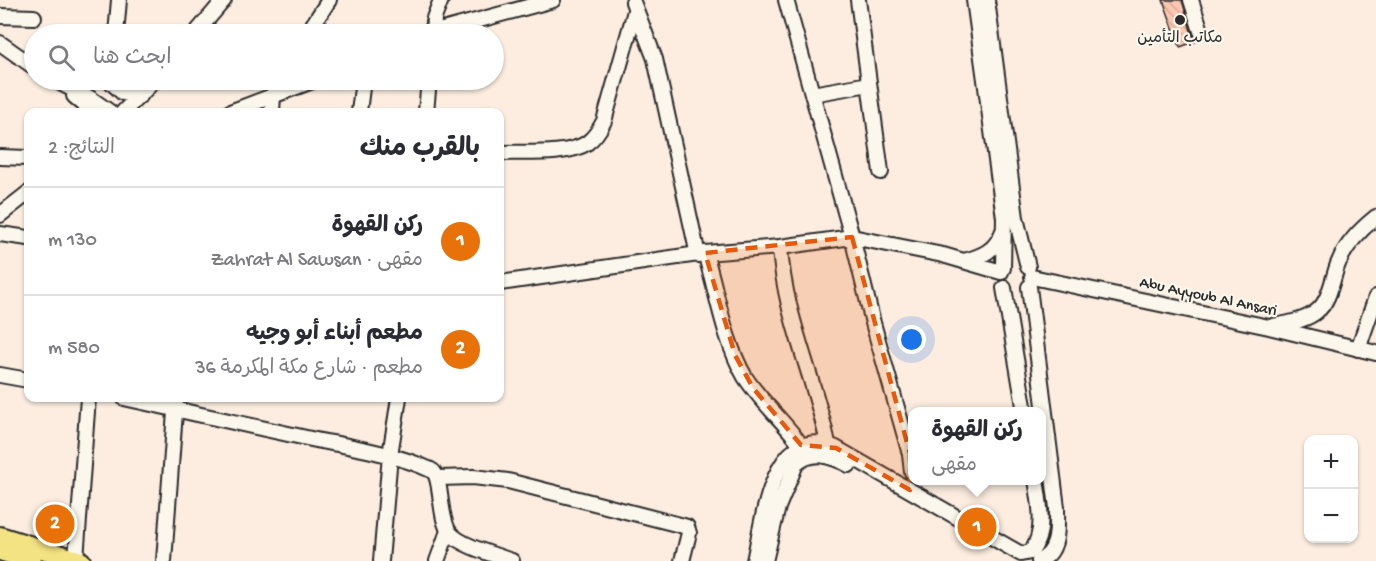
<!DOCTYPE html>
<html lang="ar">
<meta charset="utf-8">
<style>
:root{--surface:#fff;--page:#f7f7f7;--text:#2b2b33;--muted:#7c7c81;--line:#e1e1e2;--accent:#111827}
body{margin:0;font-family:"Gochi Hand","Playpen Sans Arabic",sans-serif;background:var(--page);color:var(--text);direction:rtl}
.controls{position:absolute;right:18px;bottom:18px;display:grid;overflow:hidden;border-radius:12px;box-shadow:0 2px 4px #0004}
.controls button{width:54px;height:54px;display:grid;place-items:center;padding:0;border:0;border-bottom:2px solid var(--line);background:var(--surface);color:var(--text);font:30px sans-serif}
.you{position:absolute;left:912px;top:340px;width:21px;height:21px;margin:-15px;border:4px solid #fff;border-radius:50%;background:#1a73e8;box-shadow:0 0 0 9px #1a73e833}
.badge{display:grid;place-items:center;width:39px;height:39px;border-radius:50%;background:var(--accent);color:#fff;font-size:20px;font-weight:700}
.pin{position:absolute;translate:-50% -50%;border:3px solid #fff;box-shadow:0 2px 6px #0006}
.popup{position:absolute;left:908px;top:407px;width:138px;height:78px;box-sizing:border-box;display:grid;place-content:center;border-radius:12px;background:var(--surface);filter:drop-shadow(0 2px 4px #0005);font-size:20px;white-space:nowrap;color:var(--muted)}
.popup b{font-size:22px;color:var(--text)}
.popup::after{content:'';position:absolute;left:50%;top:100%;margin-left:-12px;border:12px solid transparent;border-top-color:var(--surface)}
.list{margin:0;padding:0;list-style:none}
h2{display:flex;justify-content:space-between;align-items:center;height:78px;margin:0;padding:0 24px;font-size:26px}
h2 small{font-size:20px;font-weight:400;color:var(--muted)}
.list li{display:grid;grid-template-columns:39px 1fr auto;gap:18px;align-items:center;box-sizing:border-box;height:108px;padding:0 24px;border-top:2px solid var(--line)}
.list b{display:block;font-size:22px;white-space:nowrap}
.list p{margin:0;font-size:20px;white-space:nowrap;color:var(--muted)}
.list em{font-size:20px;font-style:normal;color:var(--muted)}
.icon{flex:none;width:33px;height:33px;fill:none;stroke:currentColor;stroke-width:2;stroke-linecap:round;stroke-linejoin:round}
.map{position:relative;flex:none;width:1376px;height:561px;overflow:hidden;direction:ltr}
.search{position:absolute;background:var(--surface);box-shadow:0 2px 4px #0004;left:24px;top:24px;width:480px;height:66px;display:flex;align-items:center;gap:15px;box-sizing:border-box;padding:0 21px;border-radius:33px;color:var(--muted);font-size:22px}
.panel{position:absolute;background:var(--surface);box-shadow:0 2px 4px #0004;left:24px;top:108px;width:480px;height:294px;border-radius:12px;direction:rtl}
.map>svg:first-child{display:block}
.building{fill:url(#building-back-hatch);stroke:#2b2b2b;stroke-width:1.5}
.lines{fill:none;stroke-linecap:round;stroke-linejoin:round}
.minor-casing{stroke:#2b2b2b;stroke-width:18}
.major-casing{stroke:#2b2b2b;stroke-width:22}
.minor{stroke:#fbf7ec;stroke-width:14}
.major{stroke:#f4e382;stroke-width:18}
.marked{fill:#e8590c;fill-opacity:0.2;stroke:#e8590c;stroke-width:4.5;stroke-dasharray:12 8;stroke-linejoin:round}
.poi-dot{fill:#2b2b2b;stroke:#fbf7ec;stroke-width:2}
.labels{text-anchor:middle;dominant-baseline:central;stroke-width:4.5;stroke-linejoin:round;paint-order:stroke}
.poi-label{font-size:16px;fill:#2b2b2b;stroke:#fbf7ec}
.street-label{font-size:16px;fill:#2b2b2b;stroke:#fbf7ec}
</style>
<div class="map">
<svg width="1376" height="561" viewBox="0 0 1376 561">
<defs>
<pattern id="building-back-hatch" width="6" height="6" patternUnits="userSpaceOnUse" patternTransform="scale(1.5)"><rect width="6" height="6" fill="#fec7b1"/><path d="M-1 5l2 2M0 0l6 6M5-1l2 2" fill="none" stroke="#daab98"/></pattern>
</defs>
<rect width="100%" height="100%" fill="#fcede0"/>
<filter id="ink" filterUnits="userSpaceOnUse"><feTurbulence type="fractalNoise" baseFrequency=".0167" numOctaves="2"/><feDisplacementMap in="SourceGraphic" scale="12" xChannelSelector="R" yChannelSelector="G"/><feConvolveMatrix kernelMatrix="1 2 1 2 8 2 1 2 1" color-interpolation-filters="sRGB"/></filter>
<g filter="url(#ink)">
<path class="building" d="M 1163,0 L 1182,0 L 1192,34 L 1197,41 L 1180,47 Z"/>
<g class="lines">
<defs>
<g id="minor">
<path d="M 786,0 L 852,237 L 873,323 L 910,454 L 912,472"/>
<path d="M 858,0 L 881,172"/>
<path d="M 974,0 L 1004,218 L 1003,268"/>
<path d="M 987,0 L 1016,218 L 1028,267"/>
<path d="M 1191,0 L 1201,31"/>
<path d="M 633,2 L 655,59 L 698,255"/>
<path d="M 0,16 L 34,17"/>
<path d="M 116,34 L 119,0"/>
<path d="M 195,34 L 224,0"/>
<path d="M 307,34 L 329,0"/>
<path d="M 428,34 L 553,0"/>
<path d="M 433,34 L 434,18 L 441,0"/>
<path d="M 0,43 L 34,67"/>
<path d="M 54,80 L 90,98 L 110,112"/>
<path d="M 111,82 L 123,93 L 141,95"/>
<path d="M 812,94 L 869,84"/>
<path d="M 74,96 L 93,112"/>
<path d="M 123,112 L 155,80"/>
<path d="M 230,112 L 315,80"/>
<path d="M 272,112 L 273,95 L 279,80"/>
<path d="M 359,112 L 363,80"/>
<path d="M 426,112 L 429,80"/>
<path d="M 500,153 C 524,152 567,156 587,143 C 595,137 600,129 604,121 L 635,11"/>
<path d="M 0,157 L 28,158"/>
<path d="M 0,215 L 28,193"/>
<path d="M 0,234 L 28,238"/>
<path d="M 780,247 C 784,316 815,378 828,444"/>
<path d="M 705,253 C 717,292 724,341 745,377 C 761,402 784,421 801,445"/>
<path d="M 964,261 C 983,256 995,251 1003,231"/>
<path d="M 1032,277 L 1269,327 L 1376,353"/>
<path d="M 500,283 L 705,253 L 780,247 L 852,237 L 943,255 L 1001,272"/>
<path d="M 1029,287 L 1057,508 C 1057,527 1060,552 1039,561"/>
<path d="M 1004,288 L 1025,412"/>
<path d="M 1273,326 C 1287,324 1307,320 1317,311 C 1330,301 1332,279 1338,264 C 1346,244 1360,230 1376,217"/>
<path d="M 1358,349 L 1376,297"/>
<path d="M 0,375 L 28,380"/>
<path d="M 124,398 C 186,412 249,425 311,439 C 351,447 393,453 431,470 C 443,475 438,518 450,533 C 461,546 495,555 512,561"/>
<path d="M 439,478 L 473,477 L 508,481 L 680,525 L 687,527 L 689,533 L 682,561"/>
<path d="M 76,559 L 88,398"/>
<path d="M 164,561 L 176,398"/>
<path d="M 381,561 L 390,455 L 399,398"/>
<path d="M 437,561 L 448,531"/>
<path d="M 754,561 C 763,521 772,420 836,448 L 1021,554 L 1031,552 C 1046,532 1040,504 1036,480"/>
<path d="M 765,561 L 778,507 L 796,464 C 813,449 832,456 849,465"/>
</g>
<g id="major">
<path d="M 0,536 L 81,561"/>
<path d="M 0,551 L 32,561"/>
</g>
</defs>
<use href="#minor" class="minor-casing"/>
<use href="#major" class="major-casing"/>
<use href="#minor" class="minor"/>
<use href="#major" class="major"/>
</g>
</g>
<path class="marked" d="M 852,237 L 910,454 L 910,490 L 836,448 L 801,445 L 753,388 L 735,355 L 705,253 Z"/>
<circle class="poi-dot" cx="1180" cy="20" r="6"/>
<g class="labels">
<g class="poi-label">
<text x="1180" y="39">مكاتب التأمين</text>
</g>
<g class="street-label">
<text transform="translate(1208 298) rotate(12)">Abu Ayyoub Al Ansari</text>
</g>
</g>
</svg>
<div class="controls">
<button>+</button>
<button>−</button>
</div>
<div class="you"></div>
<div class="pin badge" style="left:977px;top:527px;background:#e8710a">1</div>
<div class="popup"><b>ركن القهوة</b>مقهى</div>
<div class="pin badge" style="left:55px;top:524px;background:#e8710a">2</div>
<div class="search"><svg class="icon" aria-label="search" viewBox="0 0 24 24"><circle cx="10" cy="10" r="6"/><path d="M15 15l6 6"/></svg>ابحث هنا</div>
<section class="panel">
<h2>بالقرب منك<small>النتائج: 2</small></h2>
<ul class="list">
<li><span class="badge" style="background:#e8710a">1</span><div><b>ركن القهوة</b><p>مقهى · Zahrat Al Sawsan</p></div><em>130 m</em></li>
<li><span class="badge" style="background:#e8710a">2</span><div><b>مطعم أبناء أبو وجيه</b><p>مطعم · شارع مكة المكرمة 36</p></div><em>580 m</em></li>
</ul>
</section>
</div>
